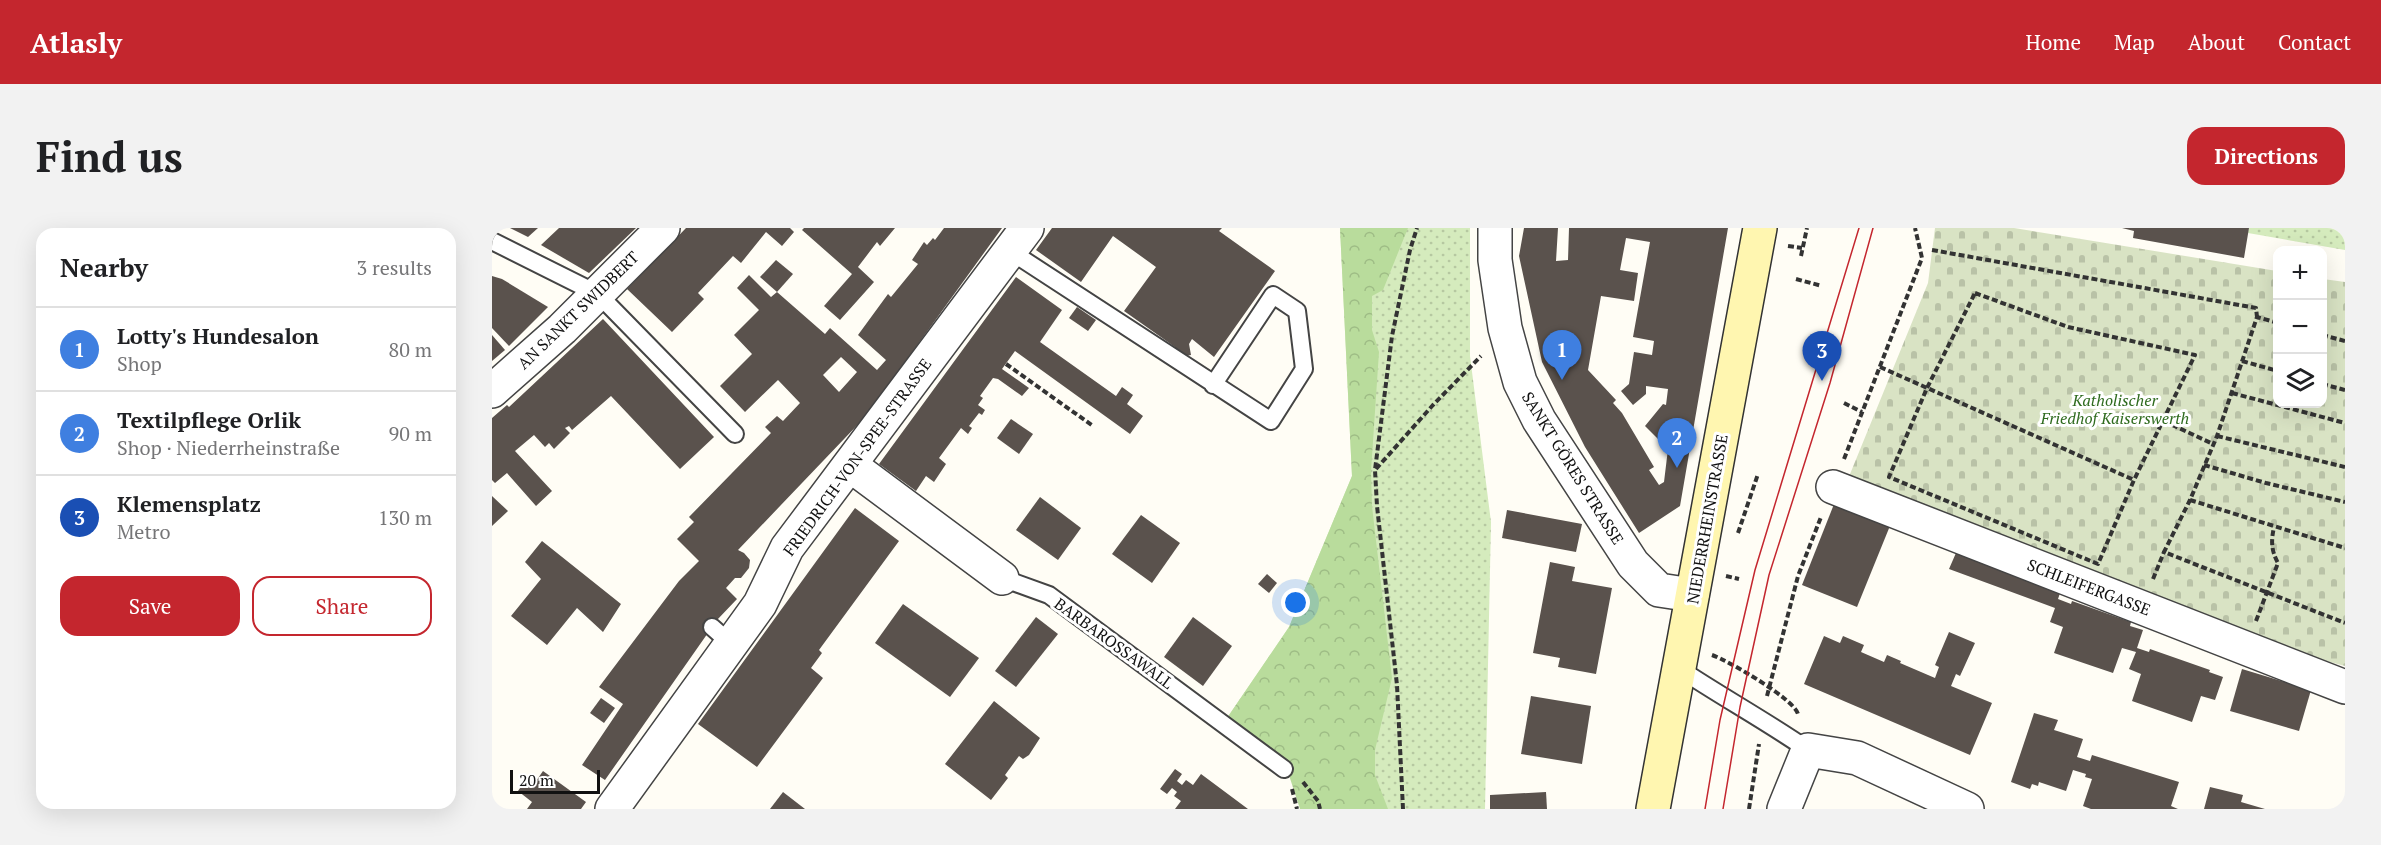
<!DOCTYPE html>
<meta charset="utf-8">
<style>
:root{--surface:#fff;--page:#f2f2f2;--text:#202124;--muted:#757577;--line:#e0e0e0;--accent:#c4262e}
body{margin:0;font-family:"PT Serif",serif;background:var(--page);color:var(--text)}
.controls{position:absolute;right:18px;top:18px;display:grid;overflow:hidden;border-radius:12px;box-shadow:0 6px 24px #0002}
.controls button{width:54px;height:54px;display:grid;place-items:center;padding:0;border:0;border-bottom:2px solid var(--line);background:var(--surface);color:var(--text);font:30px sans-serif}
.scale{position:absolute;left:18px;bottom:15px;width:90px;box-sizing:border-box;padding-left:6px;border:3px solid #111;border-top:0;font-size:16px;line-height:21px;white-space:nowrap;color:#111;-webkit-text-stroke:4px #fff;paint-order:stroke}
.you{position:absolute;left:804px;top:375px;width:21px;height:21px;margin:-15px;border:4px solid #fff;border-radius:50%;background:#1a73e8;box-shadow:0 0 0 9px #1a73e833}
.badge{display:grid;place-items:center;width:39px;height:39px;border-radius:50%;background:var(--accent);color:#fff;font-size:20px;font-weight:700}
.pin{position:absolute;translate:-50% -50px;filter:drop-shadow(0 2px 3px #0008)}
.pin::after{content:'';position:absolute;top:32px;width:21px;height:18px;background:inherit;clip-path:polygon(0 0,100% 0,50% 100%)}
.list{margin:0;padding:0;list-style:none}
h2{display:flex;justify-content:space-between;align-items:center;height:78px;margin:0;padding:0 24px;font-size:26px}
h2 small{font-size:20px;font-weight:400;color:var(--muted)}
.list li{display:grid;grid-template-columns:39px 1fr auto;gap:18px;align-items:center;box-sizing:border-box;height:84px;padding:0 24px;border-top:2px solid var(--line)}
.list b{display:block;font-size:22px;white-space:nowrap}
.list p{margin:0;font-size:20px;white-space:nowrap;color:var(--muted)}
.list em{font-size:20px;font-style:normal;color:var(--muted)}
.actions{display:flex;gap:12px;padding:18px 24px}
.actions a{flex:1;padding:14px 0;border:2px solid var(--accent);border-radius:18px;text-align:center;font-size:21px;color:var(--accent)}
.actions .main{background:var(--accent);color:#fff}
.icon{flex:none;width:33px;height:33px;fill:none;stroke:currentColor;stroke-width:2;stroke-linecap:round;stroke-linejoin:round}
.map{position:relative;flex:none;width:1853px;height:581px;overflow:hidden;border-radius:18px}
header{display:flex;align-items:center;gap:36px;box-sizing:border-box;height:84px;padding:0 30px;background:var(--accent);color:#fff}
header strong{font-size:28px}
nav{display:flex;gap:33px;margin-inline-start:auto;font-size:21px}
.intro{display:flex;align-items:center;justify-content:space-between;box-sizing:border-box;height:144px;padding:0 36px}
h1{margin:0;font-size:42px}
.button{padding:15px 27px;border-radius:18px;background:var(--accent);color:#fff;font-size:21px;font-weight:700}
main{display:flex;gap:36px;padding:0 36px}
aside{flex:1;background:var(--surface);border-radius:18px;box-shadow:0 6px 24px #0002}
.map>svg:first-child{display:block}
.green{fill:url(#green-dots)}
.forest{fill:url(#forest-crowns)}
.cemetery{fill:url(#cemetery-stones)}
.building{fill:#5a524d;fill-rule:evenodd}
.lines{fill:none;stroke-linecap:round;stroke-linejoin:round}
.service-casing{stroke:#444;stroke-width:20}
.minor-casing{stroke:#444;stroke-width:36}
.secondary-casing{stroke:#333;stroke-width:36}
.path{stroke:#333;stroke-width:4;stroke-dasharray:6 3;stroke-linecap:butt}
.service{stroke:#fff;stroke-width:16}
.minor{stroke:#fff;stroke-width:33}
.secondary{stroke:#fff6b0;stroke-width:33}
.tram{stroke:#c4262e;stroke-width:1.5}
.labels{text-anchor:middle;dominant-baseline:central;stroke-width:6;stroke-linejoin:round;paint-order:stroke}
.street-label{font-size:16px;fill:#111;stroke:#fff}
.park-label{font-size:16px;font-style:italic;fill:#2f6b1f;stroke:#fff}
</style>
<header>
<strong>Atlasly</strong>
<nav><a>Home</a><a>Map</a><a>About</a><a>Contact</a></nav>
</header>
<div class="intro"><h1>Find us</h1><a class="button">Directions</a></div>
<main>
<aside>
<h2>Nearby<small>3 results</small></h2>
<ul class="list">
<li><span class="badge" style="background:#3f7fe0">1</span><div><b>Lotty's Hundesalon</b><p>Shop</p></div><em>80 m</em></li>
<li><span class="badge" style="background:#3f7fe0">2</span><div><b>Textilpflege Orlik</b><p>Shop · Niederrheinstraße</p></div><em>90 m</em></li>
<li><span class="badge" style="background:#1a4fb4">3</span><div><b>Klemensplatz</b><p>Metro</p></div><em>130 m</em></li>
</ul>
<div class="actions"><a class="main">Save</a><a>Share</a></div>
</aside>
<div class="map">
<svg width="1853" height="581" viewBox="0 0 1853 581">
<defs>
<pattern id="green-dots" width="8" height="8" patternUnits="userSpaceOnUse" patternTransform="scale(1.5)"><rect width="8" height="8" fill="#d5ebbd"/><path d="M2 2h.1M6 6h.1" fill="none" stroke="#b6c8a1" stroke-width="1.8" stroke-linecap="round"/></pattern>
<pattern id="forest-crowns" width="20" height="18" patternUnits="userSpaceOnUse" patternTransform="scale(1.5)"><rect width="20" height="18" fill="#b9dc9c"/><path d="M2 6a3 3 0 1 1 6 0M12 15a3 3 0 1 1 6 0" fill="none" stroke="#9ebc85"/></pattern>
<pattern id="cemetery-stones" width="16" height="16" patternUnits="userSpaceOnUse" patternTransform="scale(1.5)"><rect width="16" height="16" fill="#d9e3c4"/><path d="M2 7V4a2 2 0 0 1 4 0v3zM10 15v-3a2 2 0 0 1 4 0v3z" fill="#b9c2a7"/></pattern>
</defs>
<rect width="100%" height="100%" fill="#fffdf5"/>
<g class="green">
<path d="M 848,0 L 978,0 L 978,128 L 999,294 L 993,581 L 834,581 L 827,552 L 735,490 L 797,399 L 860,248 Z"/>
<path d="M 1757,0 L 1853,0 L 1853,22 L 1756,5 Z"/>
</g>
<path class="forest" d="M 848,0 L 916,0 L 891,62 L 880,68 L 880,102 L 887,124 L 879,243 L 880,278 L 900,450 L 883,522 L 883,547 L 896,581 L 808,581 L 794,538 L 735,490 L 797,399 L 860,248 Z"/>
<path class="cemetery" d="M 1443,0 L 1522,0 L 1785,43 L 1786,176 L 1830,176 L 1831,51 L 1853,54 L 1853,438 L 1782,419 L 1356,251 L 1436,55 Z"/>
<g class="building">
<path d="M 18,0 L 46,0 L 36,9 Z"/>
<path d="M 67,0 L 144,0 L 97,45 L 49,17 Z"/>
<path d="M 194,0 L 298,0 L 302,4 L 290,18 L 274,4 L 249,35 L 241,28 L 206,65 L 212,71 L 180,104 L 135,61 Z"/>
<path d="M 312,0 L 403,0 L 388,18 L 385,14 L 366,39 L 382,54 L 348,92 L 332,78 L 360,46 L 310,2 Z"/>
<path d="M 452,0 L 510,0 L 374,188 L 246,322 L 252,325 L 258,332 L 257,340 L 249,350 L 243,350 L 234,360 L 245,371 L 225,392 L 113,552 L 90,537 L 131,476 L 107,459 L 187,353 L 207,333 L 185,311 L 202,294 L 197,289 L 279,205 L 273,199 L 285,188 L 291,193 L 308,175 L 286,152 L 253,184 L 228,158 L 260,126 L 242,107 L 267,82 L 245,60 L 257,47 L 279,69 L 285,64 L 333,106 L 338,100 L 385,142 L 394,132 L 366,107 L 396,66 L 399,69 L 426,36 L 420,32 L 432,14 L 435,17 L 441,10 L 443,12 ZM 349,129 L 365,144 L 347,164 L 331,147 Z"/>
<path d="M 560,0 L 730,0 L 727,3 L 783,43 L 722,129 L 700,111 L 697,116 L 699,127 L 684,130 L 683,119 L 632,83 L 664,39 L 621,8 L 589,54 L 544,22 Z"/>
<path d="M 1032,0 L 1066,0 L 1064,33 L 1076,32 L 1077,0 L 1236,0 L 1188,278 L 1147,305 L 1093,219 L 1050,134 L 1027,28 ZM 1134,10 L 1158,14 L 1141,109 L 1162,113 L 1160,127 L 1142,124 L 1137,156 L 1129,163 L 1141,177 L 1154,166 L 1154,158 L 1176,161 L 1174,177 L 1171,176 L 1153,198 L 1176,221 L 1172,254 L 1167,257 L 1157,242 L 1162,239 L 1130,185 L 1121,175 L 1124,172 L 1096,142 L 1109,68 L 1142,73 L 1146,45 L 1128,42 Z"/>
<path d="M 1630,0 L 1757,0 L 1752,30 L 1641,10 L 1642,3 Z"/>
<path d="M 284,32 L 301,46 L 285,64 L 268,49 Z"/>
<path d="M 0,48 L 10,51 L 56,79 L 17,118 L 0,100 Z"/>
<path d="M 524,49 L 570,82 L 548,114 L 624,168 L 630,159 L 641,167 L 635,176 L 651,188 L 638,206 L 523,123 L 510,141 L 537,160 L 530,168 L 506,151 L 501,150 L 488,168 L 491,170 L 486,177 L 493,182 L 490,187 L 487,185 L 477,198 L 480,200 L 476,206 L 469,200 L 447,230 L 454,236 L 442,254 L 434,248 L 424,263 L 387,236 Z"/>
<path d="M 585,79 L 604,92 L 596,103 L 577,90 Z"/>
<path d="M 111,91 L 222,209 L 188,241 L 119,168 L 80,202 L 77,198 L 73,200 L 78,205 L 62,221 L 57,215 L 53,219 L 42,207 L 23,223 L 60,263 L 44,278 L 15,245 L 3,255 L 0,252 L 0,190 L 15,177 L 17,179 Z"/>
<path d="M 0,107 L 13,122 L 0,133 Z"/>
<path d="M 519,191 L 541,206 L 527,226 L 505,210 Z"/>
<path d="M 1346,266 L 1402,288 L 1365,379 L 1310,357 Z"/>
<path d="M 0,268 L 16,283 L 0,298 Z"/>
<path d="M 548,269 L 589,300 L 566,332 L 524,302 Z"/>
<path d="M 363,280 L 407,313 L 327,422 L 330,425 L 319,440 L 331,450 L 265,539 L 206,496 Z"/>
<path d="M 1015,282 L 1090,296 L 1084,324 L 1010,310 Z"/>
<path d="M 649,287 L 688,315 L 660,355 L 620,326 Z"/>
<path d="M 50,313 L 129,376 L 111,404 L 85,380 L 55,417 L 19,388 L 49,351 L 33,334 Z"/>
<path d="M 1467,318 L 1571,356 L 1566,371 L 1579,376 L 1580,373 L 1639,394 L 1638,398 L 1651,402 L 1645,420 L 1657,424 L 1658,421 L 1718,442 L 1717,444 L 1731,449 L 1723,472 L 1709,468 L 1700,494 L 1640,473 L 1649,446 L 1637,441 L 1644,424 L 1630,420 L 1621,445 L 1562,425 L 1571,399 L 1558,394 L 1563,380 L 1457,341 Z"/>
<path d="M 1058,334 L 1083,339 L 1080,353 L 1120,360 L 1104,446 L 1066,439 L 1068,430 L 1041,425 Z"/>
<path d="M 775,346 L 785,355 L 777,365 L 766,356 Z"/>
<path d="M 411,376 L 487,430 L 458,469 L 383,415 Z"/>
<path d="M 544,389 L 566,406 L 524,459 L 503,443 Z"/>
<path d="M 701,389 L 740,418 L 711,458 L 672,429 Z"/>
<path d="M 1457,404 L 1483,415 L 1468,448 L 1464,446 L 1459,458 L 1500,475 L 1478,527 L 1312,456 L 1332,408 L 1348,415 L 1351,408 L 1372,417 L 1369,424 L 1392,434 L 1395,427 L 1409,433 L 1408,435 L 1443,450 L 1447,439 L 1443,437 Z"/>
<path d="M 1750,441 L 1819,462 L 1807,503 L 1738,483 Z"/>
<path d="M 1039,468 L 1099,478 L 1090,536 L 1029,526 Z"/>
<path d="M 109,470 L 123,480 L 112,495 L 98,485 Z"/>
<path d="M 502,473 L 548,510 L 537,527 L 531,531 L 527,528 L 513,547 L 516,550 L 499,572 L 453,536 Z"/>
<path d="M 1542,485 L 1566,492 L 1562,502 L 1591,511 L 1585,529 L 1598,533 L 1600,527 L 1687,554 L 1679,578 L 1686,581 L 1599,581 L 1591,578 L 1600,551 L 1593,549 L 1594,546 L 1581,542 L 1574,563 L 1547,554 L 1546,558 L 1540,556 L 1538,561 L 1519,554 Z"/>
<path d="M 683,541 L 690,546 L 685,553 L 690,557 L 694,552 L 701,557 L 709,546 L 756,581 L 683,581 L 689,573 L 682,568 L 685,564 L 680,560 L 675,566 L 668,561 Z"/>
<path d="M 51,543 L 94,574 L 89,581 L 35,581 L 40,574 L 26,563 L 35,550 L 42,556 Z"/>
<path d="M 1718,559 L 1751,567 L 1749,574 L 1773,581 L 1712,581 Z"/>
<path d="M 291,564 L 313,581 L 278,581 Z"/>
<path d="M 1054,564 L 1055,581 L 998,581 L 998,567 Z"/>
</g>
<g class="lines">
<defs>
<g id="service">
<path d="M 0,13 L 106,66 L 243,206"/>
<path d="M 518,23 L 779,193 L 812,141 L 805,83 L 781,67 L 721,157"/>
<path d="M 510,350 L 557,367 L 792,541"/>
<path d="M 220,399 L 238,415"/>
<path d="M 1188,441 C 1230,469 1274,493 1316,522"/>
</g>
<g id="minor">
<path d="M 1003,0 L 1003,32 L 1013,100 L 1028,154 L 1047,192 L 1141,336 L 1167,362 L 1200,367"/>
<path d="M 0,163 L 70,101 L 171,0"/>
<path d="M 358,237 L 510,350"/>
<path d="M 1341,259 L 1853,459"/>
<path d="M 120,581 L 268,376 L 295,320 L 535,0"/>
<path d="M 1292,581 L 1316,522 L 1365,530 L 1475,581"/>
</g>
<path id="secondary" d="M 1161,581 L 1268,0"/>
</defs>
<use href="#service" class="service-casing"/>
<use href="#minor" class="minor-casing"/>
<use href="#secondary" class="secondary-casing"/>
<g class="path">
<path d="M 1296,18 L 1310,20"/>
<path d="M 1440,22 L 1764,80 L 1765,89"/>
<path d="M 1309,28 L 1315,0"/>
<path d="M 1304,51 L 1330,58"/>
<path d="M 1483,65 L 1576,99 L 1703,127 L 1642,252 L 1606,336 L 1397,249 L 1435,160 Z"/>
<path d="M 1786,95 L 1765,89 L 1725,208 L 1698,272 L 1672,324 L 1853,395"/>
<path d="M 1830,107 L 1853,113"/>
<path d="M 1750,133 L 1786,143"/>
<path d="M 514,136 L 601,198"/>
<path d="M 1388,139 L 1642,252"/>
<path d="M 1830,156 L 1853,162"/>
<path d="M 1740,165 L 1853,195"/>
<path d="M 1352,175 L 1370,184"/>
<path d="M 1672,193 L 1721,216"/>
<path d="M 1725,208 L 1853,239"/>
<path d="M 1352,231 L 1430,30 L 1423,0"/>
<path d="M 1712,237 L 1774,255 L 1853,274"/>
<path d="M 884,241 L 941,177 L 989,128"/>
<path d="M 1698,272 L 1853,320"/>
<path d="M 1246,305 L 1266,246"/>
<path d="M 1234,348 L 1247,351"/>
<path d="M 1661,351 L 1672,324"/>
<path d="M 1764,393 L 1786,335 C 1779,322 1779,313 1782,299"/>
<path d="M 1220,427 C 1237,433 1302,471 1306,486"/>
<path d="M 1275,468 L 1306,348 L 1329,289"/>
<path d="M 811,554 L 826,573 L 828,581"/>
<path d="M 800,561 L 805,581"/>
<path d="M 911,581 L 905,457 L 885,278 L 883,242 L 900,108 L 918,22 L 925,0"/>
<path d="M 1257,581 L 1267,516"/>
</g>
<use href="#service" class="service"/>
<use href="#minor" class="minor"/>
<use href="#secondary" class="secondary"/>
<g class="tram">
<path d="M 1213,581 L 1228,492 L 1263,342 L 1367,0"/>
<path d="M 1231,581 L 1248,479 L 1277,347 L 1338,155 L 1381,0"/>
</g>
</g>
<g class="labels">
<g class="street-label">
<text transform="translate(86 82) rotate(-44)">AN SANKT SWIDBERT</text>
<text transform="translate(365 229) rotate(-54)">FRIEDRICH-VON-SPEE-STRASSE</text>
<text transform="translate(1081 240) rotate(58)">SANKT GÖRES STRASSE</text>
<text transform="translate(1215 291) rotate(-80)">NIEDERRHEINSTRASSE</text>
<text transform="translate(1597 359) rotate(21)">SCHLEIFERGASSE</text>
<text transform="translate(622 415) rotate(36)">BARBAROSSAWALL</text>
</g>
<g class="park-label">
<text x="1623" y="172">Katholischer<tspan x="1623" dy="18">Friedhof Kaiserswerth</tspan></text>
</g>
</g>
</svg>
<div class="controls">
<button>+</button>
<button>−</button>
<button><svg class="icon" aria-label="layers" viewBox="0 0 24 24"><path d="M12 4l9 5-9 5-9-5zM3 14l9 5 9-5"/></svg></button>
</div>
<div class="scale">20 m</div>
<div class="you"></div>
<div class="pin badge" style="left:1070px;top:152px;background:#3f7fe0">1</div>
<div class="pin badge" style="left:1185px;top:240px;background:#3f7fe0">2</div>
<div class="pin badge" style="left:1330px;top:153px;background:#1a4fb4">3</div>
</div>
</main>
